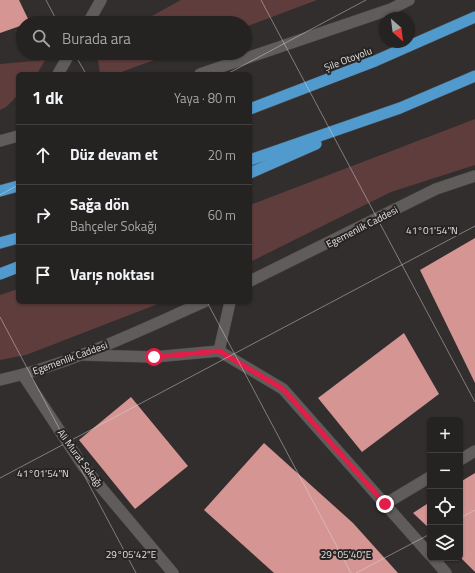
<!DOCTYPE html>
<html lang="tr">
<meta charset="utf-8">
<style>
:root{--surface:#252222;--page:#2d2a2a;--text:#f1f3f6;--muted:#a3a4a5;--line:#423f40}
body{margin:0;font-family:"Titillium Web",sans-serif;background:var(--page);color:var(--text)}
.controls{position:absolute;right:12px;bottom:12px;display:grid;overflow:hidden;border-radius:6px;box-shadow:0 1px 3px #0004}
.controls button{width:36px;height:36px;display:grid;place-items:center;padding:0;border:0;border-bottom:1px solid var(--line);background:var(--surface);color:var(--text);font:20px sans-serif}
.compass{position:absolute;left:379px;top:12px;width:36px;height:36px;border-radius:50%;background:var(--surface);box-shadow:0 1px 3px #0004;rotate:152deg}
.stop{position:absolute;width:12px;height:12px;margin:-9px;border:3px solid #e11d48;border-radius:50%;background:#fff}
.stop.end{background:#e11d48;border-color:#fff;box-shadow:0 1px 4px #0008}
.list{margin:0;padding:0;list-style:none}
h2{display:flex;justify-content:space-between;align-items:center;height:52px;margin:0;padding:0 16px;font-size:17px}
h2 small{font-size:13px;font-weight:400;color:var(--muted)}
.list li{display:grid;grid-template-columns:26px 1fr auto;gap:12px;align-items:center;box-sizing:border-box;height:60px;padding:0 16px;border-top:1px solid var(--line)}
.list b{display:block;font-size:15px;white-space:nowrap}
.list p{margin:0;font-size:13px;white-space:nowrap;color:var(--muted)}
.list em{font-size:13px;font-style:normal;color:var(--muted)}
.icon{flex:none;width:22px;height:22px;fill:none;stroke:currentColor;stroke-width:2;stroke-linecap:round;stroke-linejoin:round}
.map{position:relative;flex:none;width:475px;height:573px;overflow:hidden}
.search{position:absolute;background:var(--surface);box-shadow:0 1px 3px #0004;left:16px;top:16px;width:236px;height:44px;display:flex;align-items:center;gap:10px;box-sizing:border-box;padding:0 14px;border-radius:22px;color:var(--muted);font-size:15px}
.panel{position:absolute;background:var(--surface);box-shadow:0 1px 3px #0004;left:16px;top:72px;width:236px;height:232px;border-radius:6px}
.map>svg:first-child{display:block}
.green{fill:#5e3d3c}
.building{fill:#d49593}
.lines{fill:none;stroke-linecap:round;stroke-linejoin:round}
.minor-casing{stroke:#4e4b4b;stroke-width:12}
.tertiary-casing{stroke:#4e4b4b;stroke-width:12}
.trunk-casing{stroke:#4e4b4b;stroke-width:12}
.minor{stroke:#5f5c5b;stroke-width:11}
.tertiary{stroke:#5f5c5b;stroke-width:11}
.trunk{stroke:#509ace;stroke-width:11}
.route{stroke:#e11d48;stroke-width:5}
.ticks{fill:none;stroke:#e3e1e1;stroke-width:1;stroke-opacity:0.45}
.labels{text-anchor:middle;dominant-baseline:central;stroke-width:4;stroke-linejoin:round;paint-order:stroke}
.street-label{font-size:10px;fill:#e3e1e1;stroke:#272424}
.ticks-label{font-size:10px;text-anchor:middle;fill:#e3e1e1;stroke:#272424;stroke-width:4;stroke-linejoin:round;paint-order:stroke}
</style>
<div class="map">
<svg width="475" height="573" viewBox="0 0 475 573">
<rect width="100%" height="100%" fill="#312e2d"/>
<g class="green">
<path d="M 181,0 L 317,0 L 245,27 L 245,23 L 139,23 Z"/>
<path d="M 97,53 L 173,53 L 116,74 L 100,74 Z"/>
<path d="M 45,60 L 37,74 L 18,74 L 18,95 L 6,107 L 0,110 L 0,64 Z"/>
<path d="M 475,119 L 475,165 L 391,192 L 250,262 L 250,205 Z"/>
<path d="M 18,289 L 18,302 L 163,302 L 26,355 L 0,360 L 0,295 Z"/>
</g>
<g class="building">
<path d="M 0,0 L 19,0 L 30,23 L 23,23 L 23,25 L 0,33 Z"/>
<path d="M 475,238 L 475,383 L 420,270 Z"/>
<path d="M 404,333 L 439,394 L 362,452 L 318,398 Z"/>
<path d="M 131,397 L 188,466 L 135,509 L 79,440 Z"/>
<path d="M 264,443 L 353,523 L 398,573 L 274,573 L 204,510 Z"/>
<path d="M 475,473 L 475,572 L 460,557 L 460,482 Z"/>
<path d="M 430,502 L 430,529 L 413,513 Z"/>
</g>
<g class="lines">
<defs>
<g id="minor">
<path d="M 88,23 L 101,0"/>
<path d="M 58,74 L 70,53"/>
<path d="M 219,351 L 283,389 L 430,555"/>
<path d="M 219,351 L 230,302"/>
<path d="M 83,355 L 154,357 L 219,351"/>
<path d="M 23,375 L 83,466 L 173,573"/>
<path d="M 460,460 L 475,451"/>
<path d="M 385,504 L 430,477"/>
<path d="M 433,558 L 446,573"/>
</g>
<g id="tertiary">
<path d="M 200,74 L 391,9 L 409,0"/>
<path d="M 0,141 L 18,136"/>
<path d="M 250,281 L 436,189 L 475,176"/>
<path d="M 0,380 C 72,364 138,331 204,302"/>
</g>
<g id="trunk">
<path d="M 250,109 L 375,61 L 475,17"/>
<path d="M 250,160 L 400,108 L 475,76"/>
<path d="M 250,173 L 316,144"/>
<path d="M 0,191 L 18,186"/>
<path d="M 0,243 L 18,238"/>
<path d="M 0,274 L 18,267"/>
</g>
</defs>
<use href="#minor" class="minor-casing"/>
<use href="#tertiary" class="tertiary-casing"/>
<use href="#trunk" class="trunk-casing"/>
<use href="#minor" class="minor"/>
<use href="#tertiary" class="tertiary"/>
<use href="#trunk" class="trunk"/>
</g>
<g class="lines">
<path class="route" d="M 154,357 L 219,351 L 283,389 L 385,504"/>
</g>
<path class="ticks" d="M 46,0 L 58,23M 261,0 L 475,402M 74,53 L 86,74M 227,74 L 366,0M 0,195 L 18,185M 207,302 L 351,573M 0,317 L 136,573M 0,478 L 475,226M 460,518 L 475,510M 356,573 L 430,534"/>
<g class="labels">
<g class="street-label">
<text transform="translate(348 59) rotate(-21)">Şile Otoyolu</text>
<text transform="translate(362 227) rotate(-27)">Egemenlik Caddesi</text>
<text transform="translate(70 358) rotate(-20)">Egemenlik Caddesi</text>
<text transform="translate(80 458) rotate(54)">Ali Murat Sokağı</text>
</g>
</g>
<g class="ticks-label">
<text x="432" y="234">41°01'54"N</text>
<text x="43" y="477">41°01'54"N</text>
<text x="131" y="558">29°05'42"E</text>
<text x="346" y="558">29°05'40"E</text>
</g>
</svg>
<div class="controls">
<button>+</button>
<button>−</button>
<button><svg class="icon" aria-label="locate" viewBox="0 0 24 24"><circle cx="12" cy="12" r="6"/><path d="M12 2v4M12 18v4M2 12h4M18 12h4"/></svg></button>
<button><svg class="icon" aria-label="layers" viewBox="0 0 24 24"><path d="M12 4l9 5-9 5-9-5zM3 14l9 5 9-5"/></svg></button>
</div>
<svg class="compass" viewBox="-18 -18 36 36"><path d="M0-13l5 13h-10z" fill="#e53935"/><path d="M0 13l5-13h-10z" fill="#a3a4a5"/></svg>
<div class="stop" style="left:154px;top:357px"></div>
<div class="stop end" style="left:385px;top:504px"></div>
<div class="search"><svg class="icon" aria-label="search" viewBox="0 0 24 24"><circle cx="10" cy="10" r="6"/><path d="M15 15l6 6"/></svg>Burada ara</div>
<section class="panel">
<h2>1 dk<small>Yaya · 80 m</small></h2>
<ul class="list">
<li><svg class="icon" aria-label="ahead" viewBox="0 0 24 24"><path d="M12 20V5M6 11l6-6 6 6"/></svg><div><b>Düz devam et</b></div><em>20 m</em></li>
<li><svg class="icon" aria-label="right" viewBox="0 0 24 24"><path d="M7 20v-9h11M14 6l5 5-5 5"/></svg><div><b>Sağa dön</b><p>Bahçeler Sokağı</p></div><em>60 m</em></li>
<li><svg class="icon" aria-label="arrive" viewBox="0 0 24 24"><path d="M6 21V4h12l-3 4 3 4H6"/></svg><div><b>Varış noktası</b></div></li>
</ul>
</section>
</div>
